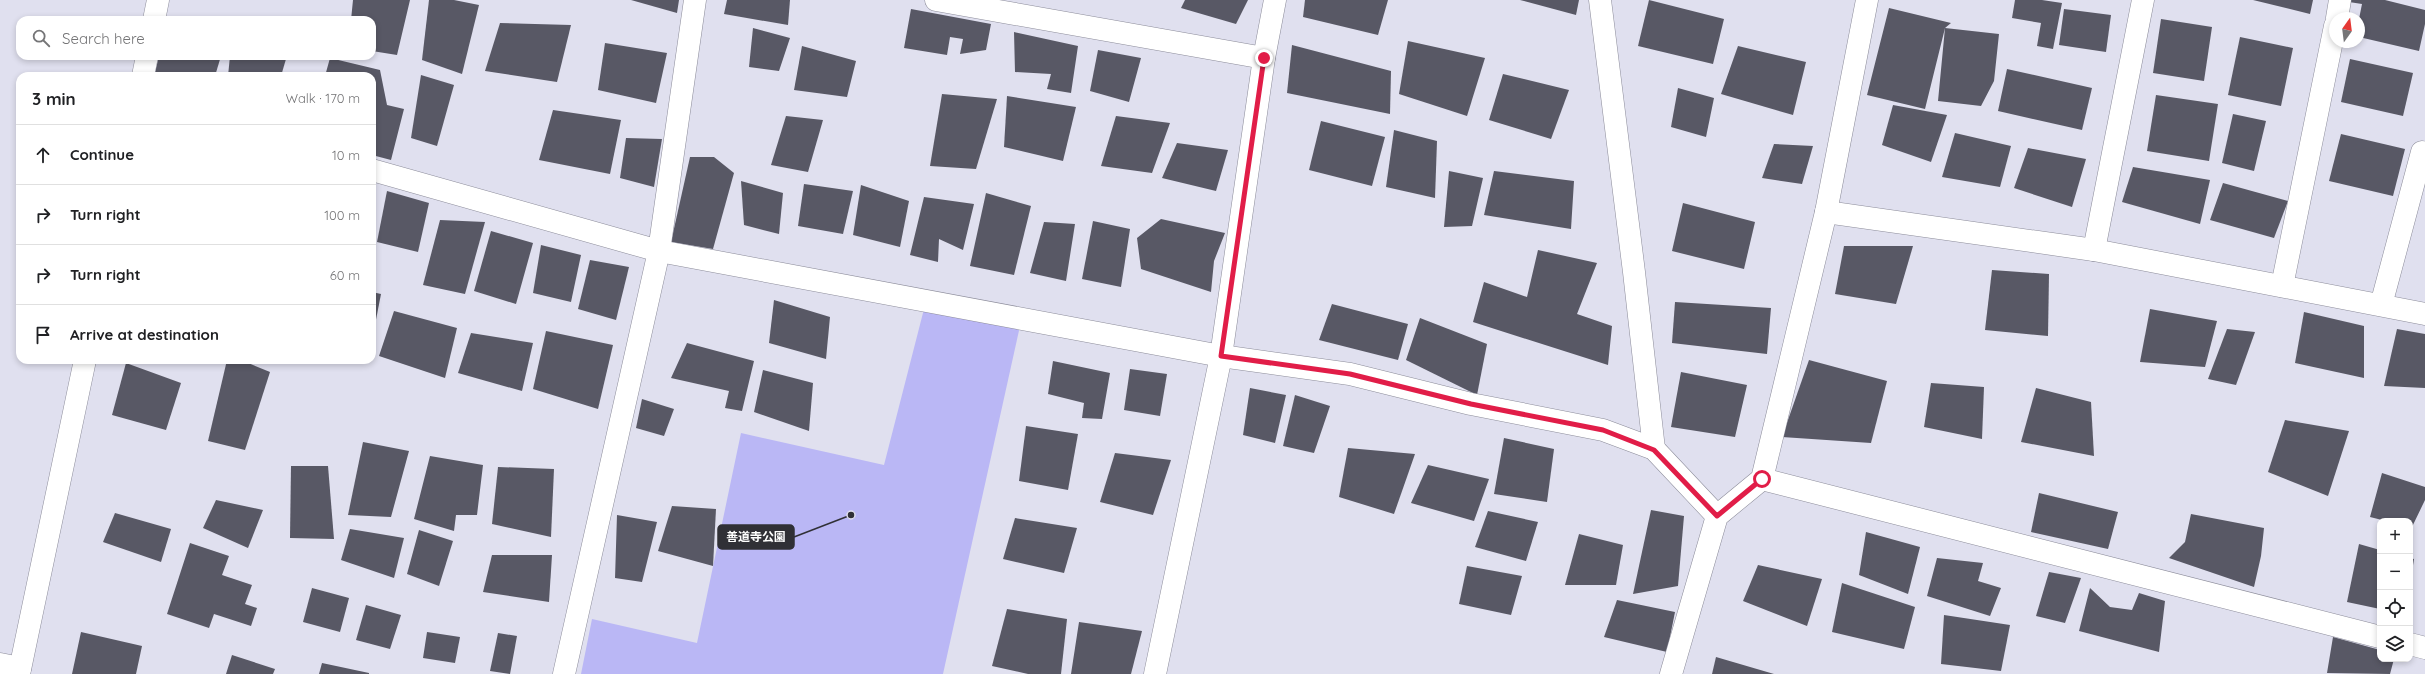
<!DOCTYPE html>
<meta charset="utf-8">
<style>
:root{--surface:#fff;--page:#f2f2f2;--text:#202124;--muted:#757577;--line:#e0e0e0}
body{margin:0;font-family:Quicksand,"Noto Sans JP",sans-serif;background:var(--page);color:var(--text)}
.controls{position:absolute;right:12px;bottom:12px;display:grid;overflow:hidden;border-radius:8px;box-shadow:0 2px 6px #0003}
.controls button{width:36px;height:36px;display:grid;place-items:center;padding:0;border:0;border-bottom:1px solid var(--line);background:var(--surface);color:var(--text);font:20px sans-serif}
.compass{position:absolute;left:2329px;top:12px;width:36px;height:36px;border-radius:50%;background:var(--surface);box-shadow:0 2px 6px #0003;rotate:14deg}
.stop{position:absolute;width:12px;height:12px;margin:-9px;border:3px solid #e11d48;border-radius:50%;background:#fff}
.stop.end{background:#e11d48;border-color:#fff;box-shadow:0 1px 4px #0008}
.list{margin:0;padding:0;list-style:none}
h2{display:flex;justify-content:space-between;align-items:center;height:52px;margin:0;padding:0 16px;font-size:17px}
h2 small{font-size:13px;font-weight:400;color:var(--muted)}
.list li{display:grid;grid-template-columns:26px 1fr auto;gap:12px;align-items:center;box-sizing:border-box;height:60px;padding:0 16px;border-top:1px solid var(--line)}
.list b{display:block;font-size:15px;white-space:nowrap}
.list em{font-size:13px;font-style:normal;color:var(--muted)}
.icon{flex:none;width:22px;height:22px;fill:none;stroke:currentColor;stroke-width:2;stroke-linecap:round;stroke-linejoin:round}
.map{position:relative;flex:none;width:2425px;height:674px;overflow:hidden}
.search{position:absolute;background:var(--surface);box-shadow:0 2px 6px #0003;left:16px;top:16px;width:360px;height:44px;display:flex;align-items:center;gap:10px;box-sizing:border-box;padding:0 14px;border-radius:12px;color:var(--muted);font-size:15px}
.panel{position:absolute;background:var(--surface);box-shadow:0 2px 6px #0003;left:16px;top:72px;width:360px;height:292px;border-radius:12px}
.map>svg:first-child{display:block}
.green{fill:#bab7f5}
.building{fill:#585865}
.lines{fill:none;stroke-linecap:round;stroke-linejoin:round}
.minor-casing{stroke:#8c8c9a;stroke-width:23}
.minor{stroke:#fff;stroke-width:22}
.route{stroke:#e11d48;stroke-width:5}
.leader{fill:none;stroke:#303036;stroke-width:1.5}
.callout-dot{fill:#303036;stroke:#e0e0ef;stroke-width:1.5}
.callout{fill:#303036;stroke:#303036;stroke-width:1.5}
.callout-label{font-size:12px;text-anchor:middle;font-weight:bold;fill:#fff}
</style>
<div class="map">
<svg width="2425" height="674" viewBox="0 0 2425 674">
<rect width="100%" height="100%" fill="#e0e0ef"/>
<path class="green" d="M 924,309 L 1020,326 L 943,674 L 581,674 L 592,619 L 697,643 L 741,433 L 884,465 Z"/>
<g class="building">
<path d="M 353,0 L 410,0 L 397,55 L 372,51 L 372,20 L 351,20 Z"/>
<path d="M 429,0 L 454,0 L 479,5 L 462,74 L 422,60 Z"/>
<path d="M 631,0 L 679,0 L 677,13 Z"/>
<path d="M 727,0 L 790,0 L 788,25 L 724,14 Z"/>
<path d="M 1185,0 L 1248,0 L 1236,24 L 1181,8 Z"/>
<path d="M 1305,0 L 1388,0 L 1378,35 L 1303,17 Z"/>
<path d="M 1520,0 L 1579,0 L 1576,15 Z"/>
<path d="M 1649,0 L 1724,19 L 1713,64 L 1638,46 Z"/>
<path d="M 2015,0 L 2042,0 L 2062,3 L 2053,49 L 2037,46 L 2041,23 L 2012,18 Z"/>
<path d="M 2253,0 L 2313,0 L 2310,14 Z"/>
<path d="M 2350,0 L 2385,0 L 2425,10 L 2425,24 L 2419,51 L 2359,37 L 2359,19 L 2362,4 L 2349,2 Z"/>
<path d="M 1889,8 L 1951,23 L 1945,28 L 1999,34 L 1994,81 L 1981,106 L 1938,101 L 1945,28 L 1925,109 L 1867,95 Z"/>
<path d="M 911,9 L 991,24 L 986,50 L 960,54 L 963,39 L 950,37 L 947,55 L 904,48 Z"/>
<path d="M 2064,9 L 2111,15 L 2106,52 L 2059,45 Z"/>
<path d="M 2161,19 L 2212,27 L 2204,81 L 2153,73 Z"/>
<path d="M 500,23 L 571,25 L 557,82 L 485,71 Z"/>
<path d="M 753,28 L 790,38 L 779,71 L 749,67 Z"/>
<path d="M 1014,32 L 1078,46 L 1071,93 L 1047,89 L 1051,74 L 1015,72 Z"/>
<path d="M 2240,37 L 2293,48 L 2281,106 L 2228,95 Z"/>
<path d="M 1408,41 L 1485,58 L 1467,116 L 1399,94 Z"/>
<path d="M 605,43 L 667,53 L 656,103 L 598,90 Z"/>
<path d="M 1292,45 L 1391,71 L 1390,114 L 1287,93 Z"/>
<path d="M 802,46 L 856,61 L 847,97 L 794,90 Z"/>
<path d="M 1738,46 L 1806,62 L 1793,115 L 1721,94 Z"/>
<path d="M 1098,50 L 1141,58 L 1129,102 L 1090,91 Z"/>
<path d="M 159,56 L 221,56 L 215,76 L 154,76 Z"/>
<path d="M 230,56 L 273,56 L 286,59 L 281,76 L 228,76 Z"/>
<path d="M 330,58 L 380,70 L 387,105 L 404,109 L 391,160 L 372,155 L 372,76 L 325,76 Z"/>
<path d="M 2350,59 L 2413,73 L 2403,116 L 2341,102 Z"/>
<path d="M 2007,69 L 2092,88 L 2082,130 L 1998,111 Z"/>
<path d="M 1503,74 L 1569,90 L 1551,139 L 1489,120 Z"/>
<path d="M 421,75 L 454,85 L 437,146 L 411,138 Z"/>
<path d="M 1678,88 L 1714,98 L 1706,137 L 1671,127 Z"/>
<path d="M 942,94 L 997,99 L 976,169 L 930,166 Z"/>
<path d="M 2156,95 L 2218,104 L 2209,161 L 2147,151 Z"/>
<path d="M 1007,96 L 1076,107 L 1063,161 L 1004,147 Z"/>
<path d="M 1893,105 L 1947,115 L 1931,162 L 1882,145 Z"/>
<path d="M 553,110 L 621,120 L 610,174 L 539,160 Z"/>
<path d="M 2233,114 L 2266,121 L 2254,171 L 2222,163 Z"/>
<path d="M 786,116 L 823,120 L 808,172 L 771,165 Z"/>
<path d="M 1116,116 L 1170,123 L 1152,173 L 1101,166 Z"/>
<path d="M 1321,121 L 1385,137 L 1372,186 L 1309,170 Z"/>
<path d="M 1394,130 L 1437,141 L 1435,198 L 1386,187 Z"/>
<path d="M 1955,133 L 2011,146 L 2000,187 L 1942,177 Z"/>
<path d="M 2341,134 L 2405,149 L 2393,196 L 2329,181 Z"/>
<path d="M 626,138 L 662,139 L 654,187 L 620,178 Z"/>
<path d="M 1177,143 L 1228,150 L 1216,191 L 1162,178 Z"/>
<path d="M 1774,144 L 1813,146 L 1802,184 L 1762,178 Z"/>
<path d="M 2028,148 L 2086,159 L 2072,207 L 2014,188 Z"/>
<path d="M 690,157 L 714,157 L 734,173 L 713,249 L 671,242 Z"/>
<path d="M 2133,167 L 2210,180 L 2200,224 L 2122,202 Z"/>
<path d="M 1449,171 L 1483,178 L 1472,226 L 1444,227 Z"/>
<path d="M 1494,171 L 1574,181 L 1571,229 L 1484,215 Z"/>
<path d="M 741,181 L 783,193 L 779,234 L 744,225 Z"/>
<path d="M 2223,183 L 2288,201 L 2274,238 L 2210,220 Z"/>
<path d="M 804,184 L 853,191 L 843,234 L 798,226 Z"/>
<path d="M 861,185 L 909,201 L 900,247 L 853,235 Z"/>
<path d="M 387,191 L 429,203 L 418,252 L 377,242 Z"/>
<path d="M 986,193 L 1031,206 L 1014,275 L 970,266 Z"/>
<path d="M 924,197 L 974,204 L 963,250 L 939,239 L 938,262 L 910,255 Z"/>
<path d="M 1683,203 L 1755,222 L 1744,269 L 1672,251 Z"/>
<path d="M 1161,219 L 1225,233 L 1214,261 L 1211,292 L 1141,269 L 1137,238 Z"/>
<path d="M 440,220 L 485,222 L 465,294 L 423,285 Z"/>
<path d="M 1093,221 L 1130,229 L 1121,287 L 1082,279 Z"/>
<path d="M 1044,222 L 1075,224 L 1066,281 L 1030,273 Z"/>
<path d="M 491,231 L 533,243 L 516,304 L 474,291 Z"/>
<path d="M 541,245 L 581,255 L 571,302 L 533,293 Z"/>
<path d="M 1844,246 L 1913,246 L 1896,304 L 1835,294 Z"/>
<path d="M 1538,250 L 1597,263 L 1577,314 L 1612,326 L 1608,365 L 1473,322 L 1484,282 L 1527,297 Z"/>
<path d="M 590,260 L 629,267 L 616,320 L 578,309 Z"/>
<path d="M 1992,270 L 2049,274 L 2048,336 L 1985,330 Z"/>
<path d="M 372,292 L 381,294 L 373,335 L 372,335 Z"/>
<path d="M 774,300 L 830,317 L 826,359 L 769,343 Z"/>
<path d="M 1675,302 L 1771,308 L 1767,354 L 1672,343 Z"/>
<path d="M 1332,304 L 1408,324 L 1398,360 L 1319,340 Z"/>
<path d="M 2150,309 L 2217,321 L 2205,367 L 2140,362 Z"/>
<path d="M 394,311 L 457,328 L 445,378 L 379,356 Z"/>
<path d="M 2304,312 L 2364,326 L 2364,378 L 2295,363 Z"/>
<path d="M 1420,318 L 1487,344 L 1477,395 L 1406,360 Z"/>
<path d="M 2227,329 L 2255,332 L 2236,385 L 2208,379 Z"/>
<path d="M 2397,329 L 2425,334 L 2425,388 L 2384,386 Z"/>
<path d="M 546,331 L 613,345 L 598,409 L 533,389 Z"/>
<path d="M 471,333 L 533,343 L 522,391 L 458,373 Z"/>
<path d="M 687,343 L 754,361 L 742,411 L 725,408 L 729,391 L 671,378 Z"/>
<path d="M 227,360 L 241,360 L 270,372 L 245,450 L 208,441 Z"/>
<path d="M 1809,360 L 1887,381 L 1871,443 L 1782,437 Z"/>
<path d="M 1053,361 L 1110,373 L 1102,419 L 1082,418 L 1084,403 L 1048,394 Z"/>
<path d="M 126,363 L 181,383 L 166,430 L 112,415 Z"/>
<path d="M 1130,369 L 1167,374 L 1160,416 L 1124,410 Z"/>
<path d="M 763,370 L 813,383 L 809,431 L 754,412 Z"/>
<path d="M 1681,372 L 1747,385 L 1735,437 L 1671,427 Z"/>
<path d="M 1931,383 L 1984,387 L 1982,439 L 1924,427 Z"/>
<path d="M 1250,388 L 1286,395 L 1275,443 L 1243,435 Z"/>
<path d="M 2036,388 L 2091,402 L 2094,456 L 2021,442 Z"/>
<path d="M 1295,395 L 1330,406 L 1314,453 L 1283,446 Z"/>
<path d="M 642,399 L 674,409 L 664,436 L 636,428 Z"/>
<path d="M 2285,420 L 2349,431 L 2328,496 L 2268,472 Z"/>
<path d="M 1026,426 L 1078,434 L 1068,490 L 1019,481 Z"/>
<path d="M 1504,438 L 1554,449 L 1547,502 L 1494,494 Z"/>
<path d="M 363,442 L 409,451 L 391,517 L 348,515 Z"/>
<path d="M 1348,448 L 1415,454 L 1394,514 L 1339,497 Z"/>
<path d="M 1115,453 L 1171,460 L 1153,515 L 1100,502 Z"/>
<path d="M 430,456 L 483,465 L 477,515 L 456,515 L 454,531 L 414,519 Z"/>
<path d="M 1428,465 L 1489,479 L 1474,521 L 1411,503 Z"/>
<path d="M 291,466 L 328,466 L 334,539 L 290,538 Z"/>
<path d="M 498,467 L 554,469 L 551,537 L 492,524 Z"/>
<path d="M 2382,473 L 2425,487 L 2425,500 L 2412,527 L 2410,521 L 2386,521 L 2370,517 Z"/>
<path d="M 2039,493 L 2118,512 L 2108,549 L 2031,532 Z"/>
<path d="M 216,500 L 263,510 L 248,548 L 203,528 Z"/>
<path d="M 672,506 L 716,509 L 713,566 L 658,551 Z"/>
<path d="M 1651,510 L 1684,516 L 1678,586 L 1633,594 Z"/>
<path d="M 1488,511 L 1538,522 L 1526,561 L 1475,547 Z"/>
<path d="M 115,513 L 171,529 L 161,562 L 103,542 Z"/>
<path d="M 2191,514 L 2264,528 L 2261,556 L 2254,587 L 2169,558 L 2185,542 Z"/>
<path d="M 617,515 L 657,522 L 642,582 L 615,578 Z"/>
<path d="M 1015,518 L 1077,528 L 1064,573 L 1003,559 Z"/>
<path d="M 350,529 L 404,538 L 394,578 L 341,560 Z"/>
<path d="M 419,530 L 453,541 L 439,586 L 407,574 Z"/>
<path d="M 1866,532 L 1920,547 L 1908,594 L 1859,575 Z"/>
<path d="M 1579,534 L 1623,545 L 1616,585 L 1565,585 Z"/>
<path d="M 190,543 L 229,556 L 222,575 L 252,585 L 245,604 L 257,608 L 251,626 L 214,614 L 209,628 L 167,614 Z"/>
<path d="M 2359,544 L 2380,550 L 2380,609 L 2347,602 Z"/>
<path d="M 492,555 L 552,555 L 549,602 L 483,592 Z"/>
<path d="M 1937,558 L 1983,563 L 1978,581 L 2001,588 L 1990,616 L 1927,596 Z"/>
<path d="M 2410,558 L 2414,559 L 2411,578 L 2410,578 Z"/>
<path d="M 1758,565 L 1822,579 L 1807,626 L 1743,601 Z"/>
<path d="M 1467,566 L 1522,576 L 1511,615 L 1459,604 Z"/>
<path d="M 2049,572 L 2081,578 L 2065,623 L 2036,616 Z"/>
<path d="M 1842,583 L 1915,607 L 1904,649 L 1832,632 Z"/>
<path d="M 312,588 L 349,598 L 340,632 L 303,622 Z"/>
<path d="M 2090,588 L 2110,607 L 2132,610 L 2139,593 L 2165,601 L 2159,652 L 2079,631 Z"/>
<path d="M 1617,600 L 1675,612 L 1667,652 L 1604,637 Z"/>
<path d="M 366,605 L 401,615 L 390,649 L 356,640 Z"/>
<path d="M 1007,609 L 1067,619 L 1061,674 L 1028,674 L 992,666 Z"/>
<path d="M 1944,615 L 2010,625 L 2001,671 L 1941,664 Z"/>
<path d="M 1079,622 L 1142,631 L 1131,674 L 1071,674 Z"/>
<path d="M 81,632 L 142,646 L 136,674 L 72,674 Z"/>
<path d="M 427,632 L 460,637 L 455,663 L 423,658 Z"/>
<path d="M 498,633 L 517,636 L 510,674 L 490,671 Z"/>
<path d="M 2333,637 L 2380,650 L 2380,659 L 2394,659 L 2390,674 L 2327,673 Z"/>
<path d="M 232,655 L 275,669 L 273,674 L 226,674 Z"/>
<path d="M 1716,657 L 1774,674 L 1712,674 Z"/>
<path d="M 322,663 L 369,673 L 369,674 L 319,674 Z"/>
</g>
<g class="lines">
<defs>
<g id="minor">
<path d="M 936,0 L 1264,58"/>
<path d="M 1600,0 L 1634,272 L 1654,449"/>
<path d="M 2337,18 L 2340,0"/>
<path d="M 154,20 L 158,0"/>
<path d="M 143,76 L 147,56"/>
<path d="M 372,170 L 659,251 L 1221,356 L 1350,374 L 1471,404 L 1603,430 L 1654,449 L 1717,516"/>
<path d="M 1826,212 L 2094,250 L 2425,314"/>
<path d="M 2094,250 L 2143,0"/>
<path d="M 2282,286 L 2335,26"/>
<path d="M 2381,305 L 2422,152 L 2425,153"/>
<path d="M 1762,479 L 2380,637"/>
<path d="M 2410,644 L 2425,648"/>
<path d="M 0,664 L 20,668"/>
<path d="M 19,674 L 85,360"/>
<path d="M 564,674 L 659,251 L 695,0"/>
<path d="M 1155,674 L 1221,356 L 1264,58 L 1275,0"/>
<path d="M 1671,674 L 1717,516 L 1762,479 L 1826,212 L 1867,0"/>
</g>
</defs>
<use href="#minor" class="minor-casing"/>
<use href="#minor" class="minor"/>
</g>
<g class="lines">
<path class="route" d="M 1264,58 L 1221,356 L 1350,374 L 1471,404 L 1603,430 L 1654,450 L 1717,516 L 1762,479"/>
</g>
<path class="leader" d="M851 515L794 537"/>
<circle class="callout-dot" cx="851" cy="515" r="4"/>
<rect class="callout" x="718" y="525" width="76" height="24" rx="4"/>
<g class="callout-label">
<text x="756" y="541">善道寺公園</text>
</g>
</svg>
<div class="controls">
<button>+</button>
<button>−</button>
<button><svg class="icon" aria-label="locate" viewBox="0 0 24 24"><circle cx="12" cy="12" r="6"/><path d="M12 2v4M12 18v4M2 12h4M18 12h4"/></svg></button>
<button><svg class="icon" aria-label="layers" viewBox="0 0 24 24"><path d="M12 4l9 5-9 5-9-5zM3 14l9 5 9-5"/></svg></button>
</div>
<svg class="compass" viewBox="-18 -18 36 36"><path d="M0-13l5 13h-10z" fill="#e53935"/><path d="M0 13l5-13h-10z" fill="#757577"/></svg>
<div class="stop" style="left:1762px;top:479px"></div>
<div class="stop end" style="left:1264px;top:58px"></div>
<div class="search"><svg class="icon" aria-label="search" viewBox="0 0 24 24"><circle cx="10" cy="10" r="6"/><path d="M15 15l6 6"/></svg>Search here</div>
<section class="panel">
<h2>3 min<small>Walk · 170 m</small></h2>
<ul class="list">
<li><svg class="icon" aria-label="ahead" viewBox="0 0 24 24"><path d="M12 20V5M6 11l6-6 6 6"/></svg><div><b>Continue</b></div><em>10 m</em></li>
<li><svg class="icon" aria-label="right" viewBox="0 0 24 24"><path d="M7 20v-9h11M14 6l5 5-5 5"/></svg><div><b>Turn right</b></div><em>100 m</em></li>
<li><svg class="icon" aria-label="right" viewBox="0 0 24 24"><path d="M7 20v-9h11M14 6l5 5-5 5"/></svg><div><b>Turn right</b></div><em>60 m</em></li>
<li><svg class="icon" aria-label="arrive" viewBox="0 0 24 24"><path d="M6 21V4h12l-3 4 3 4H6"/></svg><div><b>Arrive at destination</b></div></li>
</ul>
</section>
</div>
